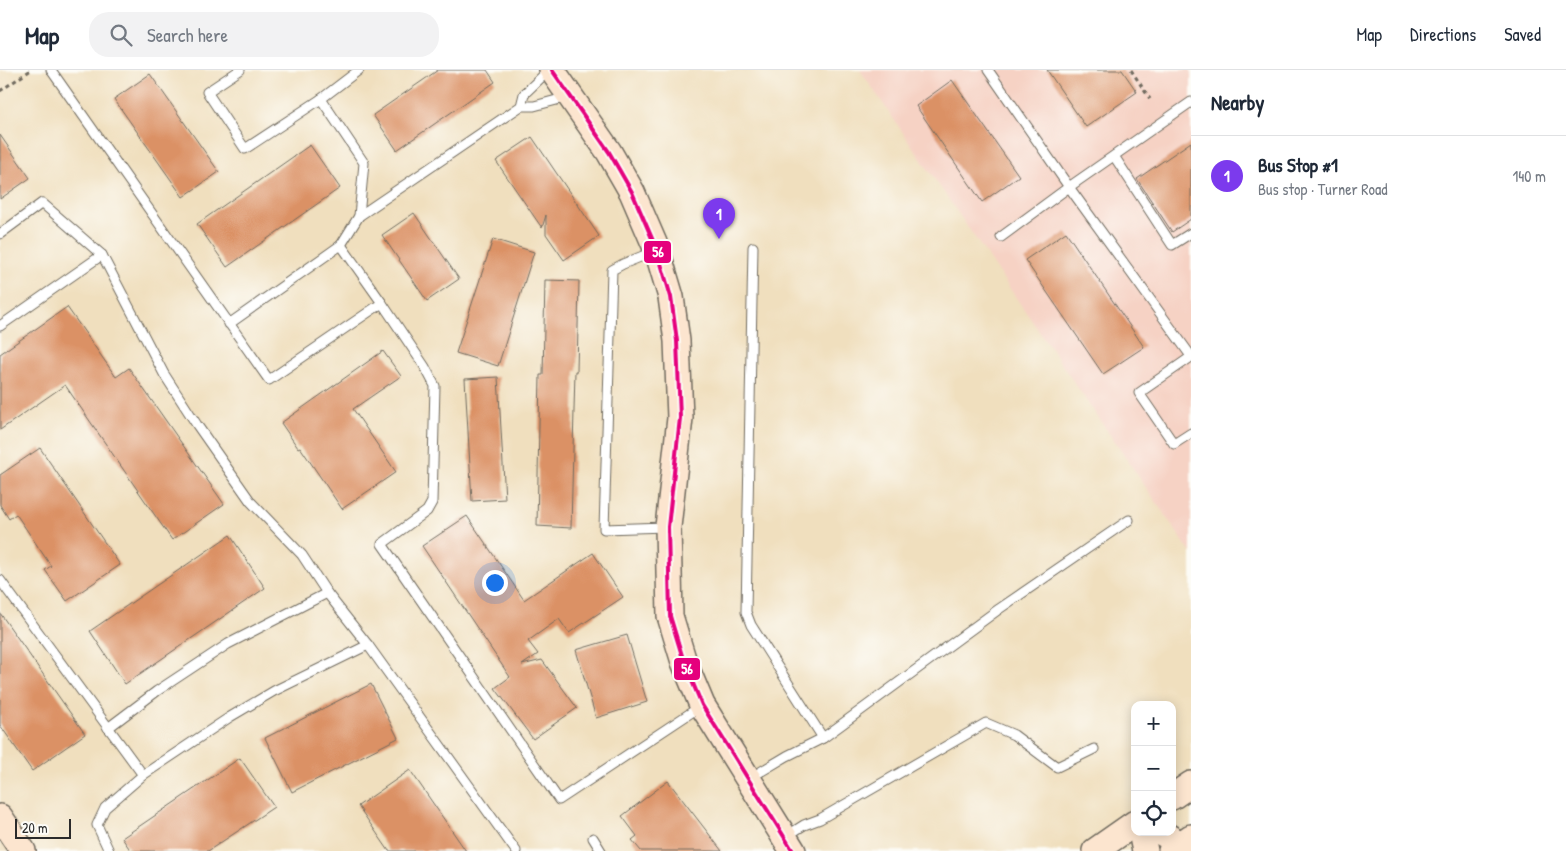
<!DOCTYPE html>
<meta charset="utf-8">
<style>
:root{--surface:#fff;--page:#f2f2f3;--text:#1f2937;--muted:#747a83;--line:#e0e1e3;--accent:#7c3aed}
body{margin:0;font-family:"Patrick Hand",sans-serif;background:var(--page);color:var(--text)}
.controls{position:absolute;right:15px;bottom:15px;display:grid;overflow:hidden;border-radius:10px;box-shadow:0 2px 12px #0003}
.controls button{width:45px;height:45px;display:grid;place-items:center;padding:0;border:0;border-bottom:1px solid var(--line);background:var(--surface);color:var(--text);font:25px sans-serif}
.scale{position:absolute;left:15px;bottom:12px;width:56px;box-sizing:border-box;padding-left:5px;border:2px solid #2b2b2b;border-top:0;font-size:14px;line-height:18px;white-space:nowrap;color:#2b2b2b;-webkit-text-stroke:4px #fdfcf7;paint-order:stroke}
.you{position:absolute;left:494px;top:512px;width:18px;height:18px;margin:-12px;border:4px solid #fff;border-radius:50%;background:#1a73e8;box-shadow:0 0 0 8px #1a73e833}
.badge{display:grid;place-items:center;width:32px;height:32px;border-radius:50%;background:var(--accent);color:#fff;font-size:16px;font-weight:700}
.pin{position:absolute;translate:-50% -41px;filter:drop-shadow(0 1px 2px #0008)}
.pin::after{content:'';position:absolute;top:26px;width:18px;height:15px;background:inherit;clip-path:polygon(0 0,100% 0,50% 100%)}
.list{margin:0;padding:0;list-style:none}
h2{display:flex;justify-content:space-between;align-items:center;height:65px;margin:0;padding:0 20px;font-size:21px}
h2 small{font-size:16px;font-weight:400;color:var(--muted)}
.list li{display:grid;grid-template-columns:32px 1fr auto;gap:15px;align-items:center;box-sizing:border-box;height:80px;padding:0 20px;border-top:1px solid var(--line)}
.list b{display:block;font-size:19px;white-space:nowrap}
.list p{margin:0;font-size:16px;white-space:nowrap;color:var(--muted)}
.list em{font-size:16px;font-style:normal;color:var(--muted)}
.icon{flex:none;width:28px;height:28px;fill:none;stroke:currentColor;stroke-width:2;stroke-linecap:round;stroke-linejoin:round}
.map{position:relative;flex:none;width:1191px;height:781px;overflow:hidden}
header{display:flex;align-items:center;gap:30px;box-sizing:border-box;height:70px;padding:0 25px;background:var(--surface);border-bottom:1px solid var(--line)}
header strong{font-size:24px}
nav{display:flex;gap:28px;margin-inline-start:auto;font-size:18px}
.search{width:350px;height:45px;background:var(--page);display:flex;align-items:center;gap:12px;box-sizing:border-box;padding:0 18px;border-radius:20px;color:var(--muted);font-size:19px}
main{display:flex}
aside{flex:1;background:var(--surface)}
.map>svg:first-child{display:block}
.built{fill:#f6d2c4}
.building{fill:#db9165}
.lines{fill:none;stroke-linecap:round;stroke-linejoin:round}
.lane-casing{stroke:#706a5e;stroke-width:11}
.secondary-casing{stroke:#706a5e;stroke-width:28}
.path{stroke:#706a5e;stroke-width:3;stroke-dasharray:4 4;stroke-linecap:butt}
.lane{stroke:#fff;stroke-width:9}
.secondary{stroke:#fce5cf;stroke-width:25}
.bus-1-casing{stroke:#fdfcf7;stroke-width:8}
.bus-1{stroke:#e5007d;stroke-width:4}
.line-badge{stroke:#fdfcf7;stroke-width:2}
.badge-label{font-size:14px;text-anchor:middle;font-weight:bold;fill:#fff}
</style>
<header>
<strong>Map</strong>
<div class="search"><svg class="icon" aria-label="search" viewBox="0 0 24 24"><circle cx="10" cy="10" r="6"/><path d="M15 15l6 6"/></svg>Search here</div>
<nav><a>Map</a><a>Directions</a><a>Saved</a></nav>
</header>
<main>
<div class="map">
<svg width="1191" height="781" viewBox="0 0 1191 781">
<rect width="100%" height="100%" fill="#fdfcf7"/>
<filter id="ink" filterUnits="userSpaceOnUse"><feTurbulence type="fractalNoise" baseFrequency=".02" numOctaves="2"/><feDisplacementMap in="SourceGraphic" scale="10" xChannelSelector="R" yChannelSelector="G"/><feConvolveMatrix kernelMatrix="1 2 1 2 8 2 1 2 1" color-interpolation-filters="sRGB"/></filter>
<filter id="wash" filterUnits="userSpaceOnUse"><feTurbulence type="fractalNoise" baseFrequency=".0096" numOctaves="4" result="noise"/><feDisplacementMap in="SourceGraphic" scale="20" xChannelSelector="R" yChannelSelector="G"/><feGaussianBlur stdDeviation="1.12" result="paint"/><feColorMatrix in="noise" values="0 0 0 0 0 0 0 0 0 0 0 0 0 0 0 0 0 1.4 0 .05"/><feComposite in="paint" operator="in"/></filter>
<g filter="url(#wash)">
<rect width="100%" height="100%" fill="#f0dfbe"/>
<path class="built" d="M 860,0 L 1191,0 L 1191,483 Z"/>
<g id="blocks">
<g class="building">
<path d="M 438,0 L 487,0 L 495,12 L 397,80 L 373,45 Z"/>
<path d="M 1047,0 L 1122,0 L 1137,22 L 1086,57 Z"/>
<path d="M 150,4 L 219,102 L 183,127 L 114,29 Z"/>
<path d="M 952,10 L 1019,106 L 982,132 L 916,36 Z"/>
<path d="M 0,65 L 30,108 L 0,129 Z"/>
<path d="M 532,67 L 599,166 L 564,190 L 546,164 L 546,145 L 542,158 L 496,91 Z"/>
<path d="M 1191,72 L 1191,149 L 1172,162 L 1137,109 Z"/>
<path d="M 310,75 L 340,118 L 227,197 L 197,154 Z"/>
<path d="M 414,143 L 459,209 L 427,231 L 382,165 Z"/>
<path d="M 1066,162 L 1144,277 L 1103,304 L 1025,190 Z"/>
<path d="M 493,169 L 534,182 L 498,296 L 456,283 Z"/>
<path d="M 545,210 L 579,211 L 577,301 L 575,301 L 571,458 L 537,456 L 540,305 L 543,305 Z"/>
<path d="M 67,237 L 116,307 L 129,298 L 224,434 L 172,470 L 65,315 L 0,360 L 0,284 Z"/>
<path d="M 383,281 L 401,306 L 353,339 L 396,402 L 342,439 L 300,377 L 298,378 L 281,353 Z"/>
<path d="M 498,307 L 505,429 L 472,431 L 465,309 Z"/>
<path d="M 40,378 L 120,495 L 67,531 L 45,500 L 51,496 L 16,444 L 9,449 L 0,435 L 0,405 Z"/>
<path d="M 467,446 L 524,530 L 593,483 L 623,527 L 569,563 L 559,549 L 528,571 L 538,584 L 522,595 L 542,590 L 577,638 L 533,669 L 495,618 L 510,607 L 422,476 Z"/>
<path d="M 230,465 L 265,518 L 125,614 L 90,561 Z"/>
<path d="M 0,543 L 85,664 L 32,701 L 0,655 Z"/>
<path d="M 627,565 L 647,632 L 596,648 L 576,580 Z"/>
<path d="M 371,614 L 398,668 L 292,722 L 265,668 Z"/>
<path d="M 240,688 L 274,737 L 208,781 L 131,781 L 122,768 Z"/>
<path d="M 410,700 L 466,781 L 389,781 L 358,736 Z"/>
<path d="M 668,711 L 722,781 L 641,781 L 632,770 L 637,766 L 622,746 Z"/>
</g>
</g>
</g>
<g filter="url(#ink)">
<use href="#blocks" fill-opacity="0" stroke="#706a5e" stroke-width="1"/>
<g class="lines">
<defs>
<g id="lane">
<path d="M 51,0 L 269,310 L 382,233 L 341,175 L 229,254"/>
<path d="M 240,0 L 207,22 L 245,79 L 321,29 L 359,0"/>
<path d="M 988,0 L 1069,117 L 1191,286"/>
<path d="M 321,29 L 364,93 L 359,146"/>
<path d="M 521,36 L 524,24 L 549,0"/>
<path d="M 1114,86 L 1172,175 L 1191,163"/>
<path d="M 0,164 L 42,133 L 102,185 L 164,304 L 197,355 L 251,432 L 302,485 L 327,523 L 368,575 L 516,781"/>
<path d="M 1001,167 L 1069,117 L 1191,32"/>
<path d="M 341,175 L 359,146 L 521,36 L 534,36 L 568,27"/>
<path d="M 753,177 L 746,542 L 751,555 L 823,668"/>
<path d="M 655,181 L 623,194 L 612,200 L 604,459 L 666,457"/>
<path d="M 382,233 L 425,297 L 435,316 L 432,432 L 427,441 L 382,474 L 559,730 L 701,636"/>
<path d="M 0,256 L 102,185"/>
<path d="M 1191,287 L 1139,323 L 1174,374 L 1191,363"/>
<path d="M 0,510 L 143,705"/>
<path d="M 108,658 L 157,621 L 228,574 L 327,523"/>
<path d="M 750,708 L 787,686 L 823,668 L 999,539 L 1129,450"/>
<path d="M 785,767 L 804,755 L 820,749 L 986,653 L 1014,665 L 1057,697 L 1094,679"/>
<path d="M 593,768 L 601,781"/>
<path d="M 109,781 L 97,755 L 105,738 L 143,705 L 230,647 L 274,621 L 368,575"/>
</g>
<g id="secondary">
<path d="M 552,0 L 609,82 L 632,122 L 657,180 L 671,227 L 677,271 L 680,348 L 668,457 L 670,546 L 684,592 L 702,635 L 793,781"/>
<path d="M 1172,727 L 1191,714"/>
<path d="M 0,747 L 23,781"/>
<path d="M 1141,762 L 1145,781"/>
<path d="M 1160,762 L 1181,774"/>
<path d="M 1095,781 L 1135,753"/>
<path d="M 1171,781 L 1191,767"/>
</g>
</defs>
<use href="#lane" class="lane-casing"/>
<use href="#secondary" class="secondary-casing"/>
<g class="path">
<path d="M 1131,0 L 1150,29"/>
<path d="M 0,21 L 31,0"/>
</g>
<use href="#lane" class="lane"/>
<use href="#secondary" class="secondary"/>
<defs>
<path id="bus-1" d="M 552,0 L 609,82 L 632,122 L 657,180 L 671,227 L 677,271 L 680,348 L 668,457 L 670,546 L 684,592 L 702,635 L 793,781"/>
</defs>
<use href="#bus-1" class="bus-1-casing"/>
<use href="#bus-1" class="bus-1"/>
</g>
</g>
<g class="line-badge">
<rect x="643" y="170" width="29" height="24" rx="5" fill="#e5007d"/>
<rect x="673" y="587" width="28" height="24" rx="5" fill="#e5007d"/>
</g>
<g class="badge-label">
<text x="658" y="187">56</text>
<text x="687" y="604">56</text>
</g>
</svg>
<div class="controls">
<button>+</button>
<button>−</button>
<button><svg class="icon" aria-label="locate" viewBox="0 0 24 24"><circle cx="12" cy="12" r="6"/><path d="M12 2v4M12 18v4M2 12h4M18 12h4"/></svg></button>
</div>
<div class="scale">20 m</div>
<div class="you"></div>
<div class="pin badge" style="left:719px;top:169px">1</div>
</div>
<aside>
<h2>Nearby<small></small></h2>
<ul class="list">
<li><span class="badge">1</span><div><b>Bus Stop #1</b><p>Bus stop · Turner Road</p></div><em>140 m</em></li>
</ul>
</aside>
</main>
